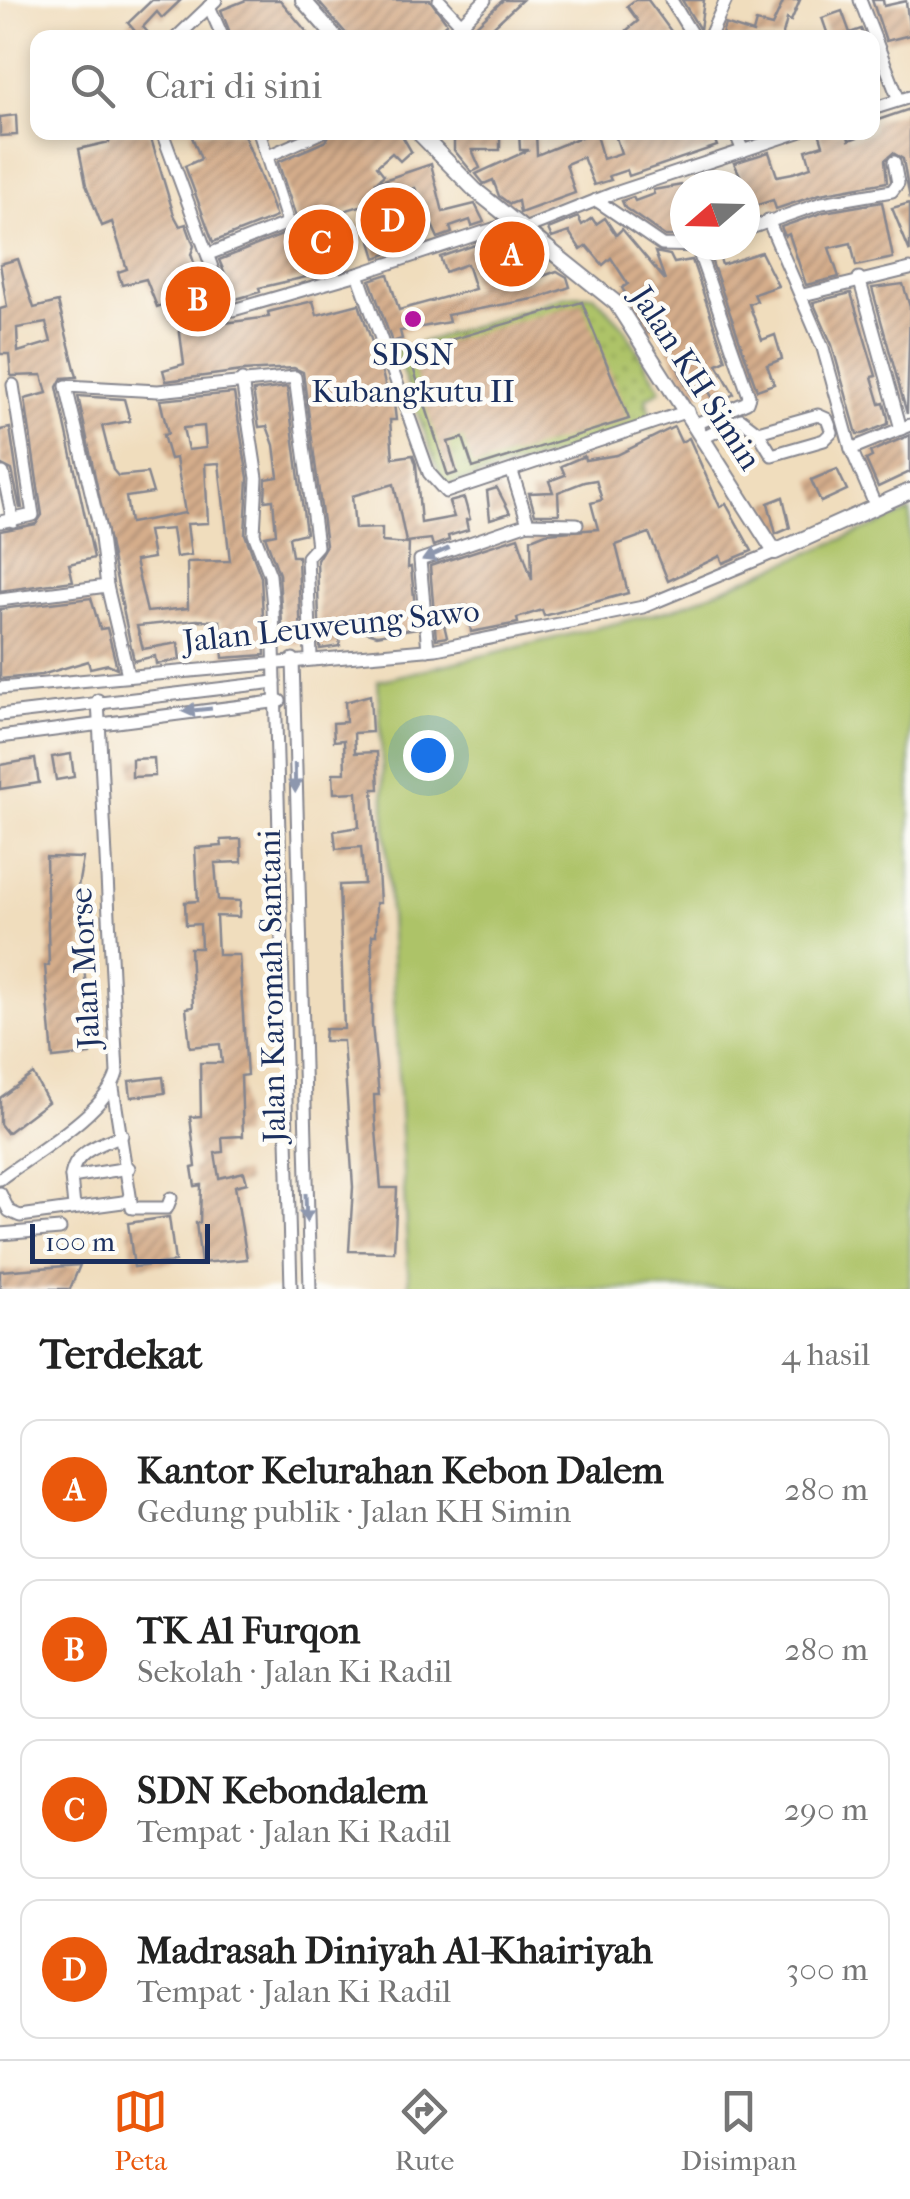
<!DOCTYPE html>
<html lang="id">
<meta charset="utf-8">
<style>
:root{--surface:#fff;--page:#f6f6f6;--text:#222;--muted:#767676;--line:#e0e0e0;--accent:#ea580c}
body{margin:0;font-family:"IM FELL French Canon",serif;background:var(--page);color:var(--text)}
.compass{position:absolute;left:670px;top:170px;width:90px;height:90px;border-radius:50%;background:var(--surface);box-shadow:0 5px 15px #0003;rotate:250deg}
.scale{position:absolute;left:30px;bottom:25px;width:180px;box-sizing:border-box;padding-left:10px;border:5px solid #1b2f5e;border-top:0;font-size:28px;line-height:35px;white-space:nowrap;color:#1b2f5e;-webkit-text-stroke:8px #fdfcf7;paint-order:stroke}
.you{position:absolute;left:428px;top:755px;width:35px;height:35px;margin:-25px;border:8px solid #fff;border-radius:50%;background:#1a73e8;box-shadow:0 0 0 15px #1a73e833}
.badge{display:grid;place-items:center;width:65px;height:65px;border-radius:50%;background:var(--accent);color:#fff;font-size:32px;font-weight:700}
.pin{position:absolute;translate:-50% -50%;border:5px solid #fff;box-shadow:0 2px 10px #0006}
.list{margin:0;padding:0;list-style:none}
h2{display:flex;justify-content:space-between;align-items:center;height:130px;margin:0;padding:0 40px;font-size:42px}
h2 small{font-size:32px;font-weight:400;color:var(--muted)}
.list li{display:grid;grid-template-columns:65px 1fr auto;gap:30px;align-items:center;box-sizing:border-box;height:140px;margin:0 20px 20px;padding:0 20px;border:2px solid var(--line);border-radius:20px}
.list b{display:block;font-size:38px;white-space:nowrap}
.list p{margin:0;font-size:32px;white-space:nowrap;color:var(--muted)}
.list em{font-size:32px;font-style:normal;color:var(--muted)}
.icon{flex:none;width:55px;height:55px;fill:none;stroke:currentColor;stroke-width:2;stroke-linecap:round;stroke-linejoin:round}
.map{position:relative;flex:none;width:910px;height:1289px;overflow:hidden}
.search{position:absolute;background:var(--surface);box-shadow:0 5px 15px #0003;left:30px;right:30px;top:30px;height:110px;display:flex;align-items:center;gap:25px;box-sizing:border-box;padding:0 35px;border-radius:20px;color:var(--muted);font-size:38px}
.sheet{height:770px;background:var(--surface)}
nav{display:flex;justify-content:space-around;align-items:center;box-sizing:border-box;height:140px;border-top:2px solid var(--line);background:var(--surface);font-size:28px;color:var(--muted)}
nav a{display:grid;justify-items:center;gap:5px}
nav .on{color:var(--accent)}
.map>svg:first-child{display:block}
.grass{fill:#adc367;stroke:#647962;stroke-width:2.5}
.park{fill:url(#park-dots);stroke:#647962;stroke-width:2.5}
.building{fill:url(#building-hatch);fill-rule:evenodd}
.lines{fill:none;stroke-linecap:round;stroke-linejoin:round}
.minor-casing{stroke:#86868e;stroke-width:15}
.tertiary-casing{stroke:#86868e;stroke-width:18}
.minor{stroke:#fff;stroke-width:11}
.tertiary{stroke:#fff;stroke-width:14}
.oneway{fill:#8d97ae}
.poi-dot{fill:#b5179e;stroke:#fdfcf7;stroke-width:4}
.labels{text-anchor:middle;dominant-baseline:central;stroke-width:9;stroke-linejoin:round;paint-order:stroke}
.poi-label{font-size:32px;fill:#1b2f5e;stroke:#fdfcf7}
.street-label{font-size:32px;fill:#1b2f5e;stroke:#fdfcf7}
</style>
<div class="map">
<svg width="910" height="1289" viewBox="0 0 910 1289">
<defs>
<pattern id="park-dots" width="8" height="8" patternUnits="userSpaceOnUse" patternTransform="scale(2.5)"><rect width="8" height="8" fill="#adc367"/><path d="M2 2h.1M6 6h.1" fill="none" stroke="#8c9f58" stroke-width="1.8" stroke-linecap="round"/></pattern>
<pattern id="building-hatch" width="6" height="6" patternUnits="userSpaceOnUse" patternTransform="scale(2.5)"><rect width="6" height="6" fill="#d5ad8b"/><path d="M-1 1l2-2M0 6l6-6M5 7l2-2" fill="none" stroke="#ac8d75"/></pattern>
</defs>
<rect width="100%" height="100%" fill="#fdfcf7"/>
<filter id="ink" filterUnits="userSpaceOnUse"><feTurbulence type="fractalNoise" baseFrequency=".01" numOctaves="2"/><feDisplacementMap in="SourceGraphic" scale="20" xChannelSelector="R" yChannelSelector="G"/><feConvolveMatrix kernelMatrix="1 2 1 2 8 2 1 2 1" color-interpolation-filters="sRGB"/></filter>
<filter id="wash" filterUnits="userSpaceOnUse"><feTurbulence type="fractalNoise" baseFrequency=".0048" numOctaves="4" result="noise"/><feDisplacementMap in="SourceGraphic" scale="40" xChannelSelector="R" yChannelSelector="G"/><feGaussianBlur stdDeviation="2.25" result="paint"/><feColorMatrix in="noise" values="0 0 0 0 0 0 0 0 0 0 0 0 0 0 0 0 0 1.4 0 .05"/><feComposite in="paint" operator="in"/></filter>
<g filter="url(#wash)">
<rect width="100%" height="100%" fill="#f0ddbd"/>
<path class="grass" d="M 910,511 L 910,1289 L 409,1289 L 378,681 L 674,609 Z"/>
<path class="park" d="M 594,295 L 623,326 L 661,390 L 646,398 L 653,427 L 444,486 L 395,351 L 566,296 Z"/>
<g id="blocks">
<g class="building">
<path d="M 152,0 L 181,0 L 162,18 L 157,12 L 143,27 L 153,38 L 130,38 L 135,31 L 128,23 Z"/>
<path d="M 246,0 L 280,0 L 312,38 L 232,38 L 221,10 Z"/>
<path d="M 317,0 L 430,0 L 447,23 L 431,38 L 350,38 Z"/>
<path d="M 503,0 L 522,0 L 481,38 L 463,38 Z"/>
<path d="M 635,0 L 648,0 L 676,38 L 632,38 L 627,30 L 638,21 L 627,6 Z"/>
<path d="M 682,0 L 704,0 L 700,30 Z"/>
<path d="M 784,0 L 800,0 L 791,21 L 787,19 L 782,38 L 721,38 L 725,24 L 753,33 L 756,22 L 772,26 Z"/>
<path d="M 872,0 L 883,0 L 884,6 L 906,1 L 910,35 L 886,41 Z"/>
<path d="M 842,11 L 850,33 L 861,29 L 865,38 L 829,38 L 822,18 Z"/>
<path d="M 910,109 L 910,199 L 903,159 L 893,153 L 885,160 L 887,182 L 820,194 L 776,209 L 773,200 L 745,209 L 745,185 L 734,163 L 769,152 L 777,176 L 793,173 L 811,167 L 806,150 L 823,145 L 819,132 L 847,132 L 849,140 L 872,132 L 875,121 Z"/>
<path d="M 16,115 L 17,135 L 0,136 L 0,117 Z"/>
<path d="M 106,132 L 149,132 L 174,215 L 180,226 L 186,224 L 194,246 L 191,254 L 207,303 L 202,305 L 206,315 L 193,319 L 195,327 L 269,317 L 268,312 L 313,301 L 317,315 L 359,304 L 374,348 L 369,349 L 373,366 L 380,365 L 390,403 L 394,403 L 396,420 L 390,420 L 393,458 L 413,455 L 416,464 L 421,523 L 454,517 L 449,502 L 464,498 L 470,519 L 466,520 L 468,530 L 448,536 L 449,540 L 433,546 L 431,539 L 406,542 L 394,484 L 352,496 L 355,529 L 382,528 L 382,542 L 409,544 L 408,568 L 411,567 L 417,628 L 377,635 L 361,630 L 338,632 L 340,646 L 320,649 L 317,560 L 326,545 L 303,372 L 294,368 L 242,371 L 166,381 L 163,370 L 184,364 L 178,318 L 169,321 L 165,304 L 157,307 L 146,279 L 122,285 L 118,272 L 127,269 L 112,222 L 102,226 L 86,185 L 79,149 L 109,142 Z"/>
<path d="M 190,132 L 243,132 L 276,217 L 213,242 L 185,166 L 201,159 Z"/>
<path d="M 331,132 L 400,132 L 411,151 L 400,161 L 392,153 L 377,166 L 384,175 L 375,183 L 431,164 L 443,212 L 475,204 L 484,222 L 472,226 L 470,220 L 450,227 L 452,233 L 438,238 L 415,188 L 395,194 L 412,245 L 376,258 L 370,238 L 387,232 L 377,201 L 326,216 L 340,269 L 259,288 L 260,292 L 236,299 L 219,260 L 295,230 L 297,220 L 278,162 L 326,141 Z"/>
<path d="M 454,132 L 500,132 L 500,150 L 472,150 L 480,168 L 472,172 L 454,150 Z"/>
<path d="M 519,132 L 536,132 L 537,155 L 581,137 L 580,132 L 595,132 L 603,159 L 621,153 L 614,132 L 656,132 L 658,141 L 682,133 L 712,132 L 717,146 L 629,176 L 627,170 L 609,176 L 611,180 L 594,185 L 583,157 L 566,164 L 575,193 L 520,213 L 518,201 L 510,204 L 499,196 L 493,180 L 484,184 L 476,174 L 529,150 L 520,150 Z"/>
<path d="M 682,185 L 685,236 L 665,236 L 625,208 L 622,201 L 633,197 L 635,201 L 654,194 L 653,190 Z"/>
<path d="M 882,202 L 893,258 L 856,266 L 851,243 L 829,248 L 839,277 L 806,285 L 789,234 L 785,236 L 781,227 L 824,212 Z"/>
<path d="M 910,203 L 910,252 L 892,208 Z"/>
<path d="M 578,217 L 582,225 L 592,218 L 596,224 L 605,218 L 616,235 L 622,229 L 665,280 L 655,252 L 670,255 L 674,263 L 692,260 L 726,360 L 717,364 L 734,394 L 716,404 L 708,390 L 692,398 L 669,350 L 655,329 L 648,333 L 634,308 L 622,288 L 628,284 L 611,258 L 603,265 L 587,246 L 581,250 L 569,232 L 552,238 L 548,229 Z"/>
<path d="M 498,237 L 522,256 L 500,283 L 530,281 L 557,271 L 567,277 L 570,287 L 539,298 L 447,315 L 449,322 L 400,331 L 402,339 L 392,342 L 370,280 L 388,274 L 399,310 L 475,289 L 467,264 L 445,272 L 440,257 L 478,244 L 483,256 Z"/>
<path d="M 718,252 L 722,265 L 761,252 L 778,286 L 754,294 L 757,301 L 749,304 L 762,340 L 775,335 L 782,359 L 767,365 L 774,384 L 757,390 L 709,254 Z"/>
<path d="M 18,259 L 34,308 L 58,302 L 69,345 L 77,377 L 62,378 L 57,387 L 94,558 L 69,564 L 73,581 L 0,591 L 0,531 L 36,524 L 42,515 L 25,399 L 47,393 L 42,375 L 11,376 L 9,354 L 0,354 L 0,309 L 7,307 L 0,264 ZM 46,323 L 51,342 L 18,352 L 17,328 Z"/>
<path d="M 903,284 L 910,307 L 907,414 L 872,288 Z"/>
<path d="M 851,293 L 876,376 L 872,377 L 880,404 L 884,403 L 888,418 L 888,424 L 863,434 L 857,434 L 832,345 L 813,302 Z"/>
<path d="M 582,302 L 629,419 L 473,468 L 463,438 L 448,442 L 457,473 L 448,476 L 408,352 Z"/>
<path d="M 287,387 L 306,533 L 289,537 L 292,556 L 298,556 L 301,644 L 291,645 L 291,640 L 283,640 L 279,574 L 265,536 L 276,534 L 273,500 L 265,501 L 266,479 L 278,477 L 274,445 L 267,426 L 259,427 L 253,391 Z"/>
<path d="M 234,393 L 248,478 L 245,534 L 261,577 L 265,655 L 223,658 L 220,621 L 197,620 L 137,626 L 143,649 L 178,643 L 180,660 L 156,664 L 155,656 L 134,661 L 78,396 L 124,399 L 130,421 L 102,426 L 113,470 L 118,476 L 147,473 L 153,493 L 126,497 L 130,523 L 185,513 L 176,458 L 170,459 L 163,435 L 168,434 L 160,400 ZM 204,426 L 206,448 L 188,450 L 183,428 ZM 219,463 L 230,561 L 187,562 L 188,608 L 147,612 L 135,561 L 153,558 L 148,531 L 172,529 L 176,557 L 191,555 L 187,524 L 208,523 L 205,464 Z"/>
<path d="M 674,427 L 681,442 L 689,438 L 720,507 L 726,504 L 752,551 L 723,563 L 720,556 L 668,581 L 649,533 L 616,545 L 628,593 L 544,616 L 542,610 L 517,618 L 518,623 L 471,632 L 468,606 L 459,606 L 441,612 L 447,637 L 436,639 L 430,566 L 518,537 L 532,580 L 531,539 L 546,533 L 598,529 L 591,503 L 602,500 L 596,480 L 584,482 L 558,492 L 559,514 L 535,514 L 529,493 L 553,492 L 549,481 L 565,475 L 561,466 L 584,456 L 585,460 L 617,455 Z"/>
<path d="M 10,428 L 22,508 L 20,508 L 12,470 L 0,464 L 0,430 Z"/>
<path d="M 910,435 L 910,472 L 878,487 L 866,460 L 872,457 L 870,452 Z"/>
<path d="M 837,469 L 847,490 L 821,502 L 811,480 Z"/>
<path d="M 497,488 L 510,513 L 490,519 L 487,491 Z"/>
<path d="M 783,497 L 790,528 L 776,534 L 768,503 Z"/>
<path d="M 91,598 L 100,629 L 107,628 L 117,668 L 108,664 L 90,668 L 88,661 L 41,675 L 0,679 L 0,609 Z"/>
<path d="M 370,695 L 372,732 L 354,733 L 355,753 L 377,752 L 379,789 L 373,789 L 380,903 L 376,903 L 376,935 L 372,935 L 372,1025 L 379,1095 L 374,1095 L 375,1119 L 381,1188 L 397,1188 L 394,1252 L 349,1251 L 353,1187 L 343,1041 L 324,1041 L 325,1029 L 344,1029 L 339,885 L 364,884 L 361,847 L 336,849 L 334,831 L 359,827 L 357,792 L 334,793 L 333,773 L 345,773 L 344,740 L 334,741 L 333,723 L 346,722 L 345,702 Z"/>
<path d="M 71,754 L 74,777 L 56,780 L 52,757 Z"/>
<path d="M 154,758 L 155,776 L 132,777 L 132,759 Z"/>
<path d="M 35,759 L 39,783 L 0,789 L 0,765 Z"/>
<path d="M 241,839 L 242,862 L 215,863 L 218,900 L 240,901 L 239,917 L 216,916 L 218,955 L 239,955 L 247,1075 L 241,1076 L 243,1136 L 222,1137 L 223,1152 L 215,1153 L 219,1178 L 244,1172 L 247,1183 L 235,1186 L 247,1259 L 201,1263 L 196,1223 L 200,1223 L 201,1185 L 195,1186 L 192,1168 L 196,1167 L 190,1117 L 201,1116 L 200,1063 L 222,1063 L 220,1044 L 190,1047 L 186,1008 L 193,1007 L 190,948 L 201,948 L 200,924 L 186,925 L 185,902 L 198,901 L 195,848 L 222,846 L 221,840 Z"/>
<path d="M 46,857 L 83,858 L 78,887 L 91,1054 L 53,1058 L 45,966 L 49,965 Z"/>
<path d="M 33,1074 L 48,1102 L 7,1133 L 0,1124 L 0,1098 Z"/>
<path d="M 163,1077 L 165,1093 L 131,1097 L 129,1081 Z"/>
<path d="M 169,1217 L 175,1262 L 134,1267 L 128,1223 Z"/>
<path d="M 80,1265 L 70,1289 L 0,1289 L 0,1271 Z"/>
</g>
</g>
</g>
<g filter="url(#ink)">
<use href="#blocks" fill-opacity="0" stroke="#86868e" stroke-width="2.5"/>
<g class="lines">
<defs>
<g id="minor">
<path d="M 439,0 L 461,24"/>
<path d="M 671,0 L 694,38"/>
<path d="M 860,0 L 899,100"/>
<path d="M 209,6 L 223,38"/>
<path d="M 176,38 L 216,0"/>
<path d="M 447,38 L 485,0"/>
<path d="M 709,38 L 726,0"/>
<path d="M 872,109 L 910,97"/>
<path d="M 162,132 L 224,300 L 233,310 L 358,274 L 514,222"/>
<path d="M 735,132 L 743,151"/>
<path d="M 268,156 L 322,132"/>
<path d="M 596,200 L 662,245 L 702,246"/>
<path d="M 768,220 L 823,348 L 851,449 L 876,507"/>
<path d="M 524,229 L 612,194 L 799,132"/>
<path d="M 745,230 L 822,203 L 892,191 L 898,183 L 894,162"/>
<path d="M 209,254 L 288,223 L 259,132"/>
<path d="M 358,274 L 429,473 L 446,492 L 688,411"/>
<path d="M 859,278 L 901,429"/>
<path d="M 803,295 L 910,269"/>
<path d="M 242,380 L 257,478 L 254,534 L 270,575 L 273,607 L 291,1289"/>
<path d="M 696,424 L 747,402 L 749,396 L 697,247"/>
<path d="M 705,437 L 741,419 L 758,432 L 772,455 L 824,440 L 832,432 L 827,419 L 818,415 L 758,432"/>
<path d="M 851,449 L 910,425"/>
<path d="M 512,472 L 528,523"/>
<path d="M 3,473 L 13,521"/>
<path d="M 0,522 L 33,515 L 13,385"/>
<path d="M 107,586 L 100,530 L 66,386 L 158,391 L 295,377 L 317,546 L 307,557 L 311,657"/>
<path d="M 0,600 L 107,586 L 128,675"/>
<path d="M 428,650 L 420,560 L 528,523 L 577,524"/>
<path d="M 293,659 L 310,1289"/>
<path d="M 0,688 L 436,649 L 643,607 L 775,552"/>
<path d="M 0,715 L 275,682"/>
<path d="M 0,737 L 280,701"/>
<path d="M 113,1088 L 132,1208 L 167,1208 L 171,1198"/>
<path d="M 71,1177 C 74,1151 101,1144 122,1135"/>
<path d="M 0,1179 C 33,1154 107,1112 117,1073 L 98,700"/>
<path d="M 0,1193 L 9,1211 L 20,1216 L 130,1201"/>
<path d="M 74,1207 L 71,1177 L 129,1168"/>
<path d="M 0,1234 L 60,1229"/>
</g>
<g id="tertiary">
<path d="M 303,0 L 336,38"/>
<path d="M 418,132 L 475,190 L 616,303 L 775,552 L 910,491"/>
</g>
</defs>
<use href="#minor" class="minor-casing"/>
<use href="#tertiary" class="tertiary-casing"/>
<use href="#minor" class="minor"/>
<use href="#tertiary" class="tertiary"/>
</g>
<defs><path id="oneway-solid" d="M-6-.8H1V-3.2L6.5 0L1 3.2V.8H-6Z" transform="scale(2.5)"/></defs>
<g class="oneway">
<use href="#oneway-solid" transform="translate(436 554) rotate(156)"/>
<use href="#oneway-solid" transform="translate(197 710) rotate(174)"/>
<use href="#oneway-solid" transform="translate(295 778) rotate(89)"/>
<use href="#oneway-solid" transform="translate(306 1208) rotate(88)"/>
</g>
</g>
<circle class="poi-dot" cx="413" cy="319" r="10"/>
<g class="labels">
<g class="poi-label">
<text x="413" y="354">SDSN<tspan x="413" dy="37">Kubangkutu II</tspan></text>
</g>
<g class="street-label">
<text transform="translate(696 378) rotate(57)">Jalan KH Simin</text>
<text transform="translate(331 626) rotate(-6)">Jalan Leuweung Sawo</text>
<text transform="translate(85 968) rotate(-93)">Jalan Morse</text>
<text transform="translate(272 986) rotate(-91)">Jalan Karomah Santani</text>
</g>
</g>
</svg>
<svg class="compass" viewBox="-18 -18 36 36"><path d="M0-13l5 13h-10z" fill="#e53935"/><path d="M0 13l5-13h-10z" fill="#767676"/></svg>
<div class="scale">100 m</div>
<div class="you"></div>
<div class="pin badge" style="left:512px;top:254px">A</div>
<div class="pin badge" style="left:198px;top:299px">B</div>
<div class="pin badge" style="left:321px;top:242px">C</div>
<div class="pin badge" style="left:393px;top:220px">D</div>
<div class="search"><svg class="icon" aria-label="search" viewBox="0 0 24 24"><circle cx="10" cy="10" r="6"/><path d="M15 15l6 6"/></svg>Cari di sini</div>
</div>
<section class="sheet">
<h2>Terdekat<small>4 hasil</small></h2>
<ul class="list">
<li><span class="badge">A</span><div><b>Kantor Kelurahan Kebon Dalem</b><p>Gedung publik · Jalan KH Simin</p></div><em>280 m</em></li>
<li><span class="badge">B</span><div><b>TK Al Furqon</b><p>Sekolah · Jalan Ki Radil</p></div><em>280 m</em></li>
<li><span class="badge">C</span><div><b>SDN Kebondalem</b><p>Tempat · Jalan Ki Radil</p></div><em>290 m</em></li>
<li><span class="badge">D</span><div><b>Madrasah Diniyah Al-Khairiyah</b><p>Tempat · Jalan Ki Radil</p></div><em>300 m</em></li>
</ul>
</section>
<nav>
<a class="on"><svg class="icon" aria-label="map" viewBox="0 0 24 24"><path d="M3 6l6-2 6 2 6-2v14l-6 2-6-2-6 2zM9 4v14M15 6v14"/></svg>Peta</a>
<a><svg class="icon" aria-label="directions" viewBox="0 0 24 24"><path d="M12 3l9 9-9 9-9-9zM9 14v-3h6M13 9l2 2-2 2"/></svg>Rute</a>
<a><svg class="icon" aria-label="saved" viewBox="0 0 24 24"><path d="M7 4h10v16l-5-4-5 4z"/></svg>Disimpan</a>
</nav>
